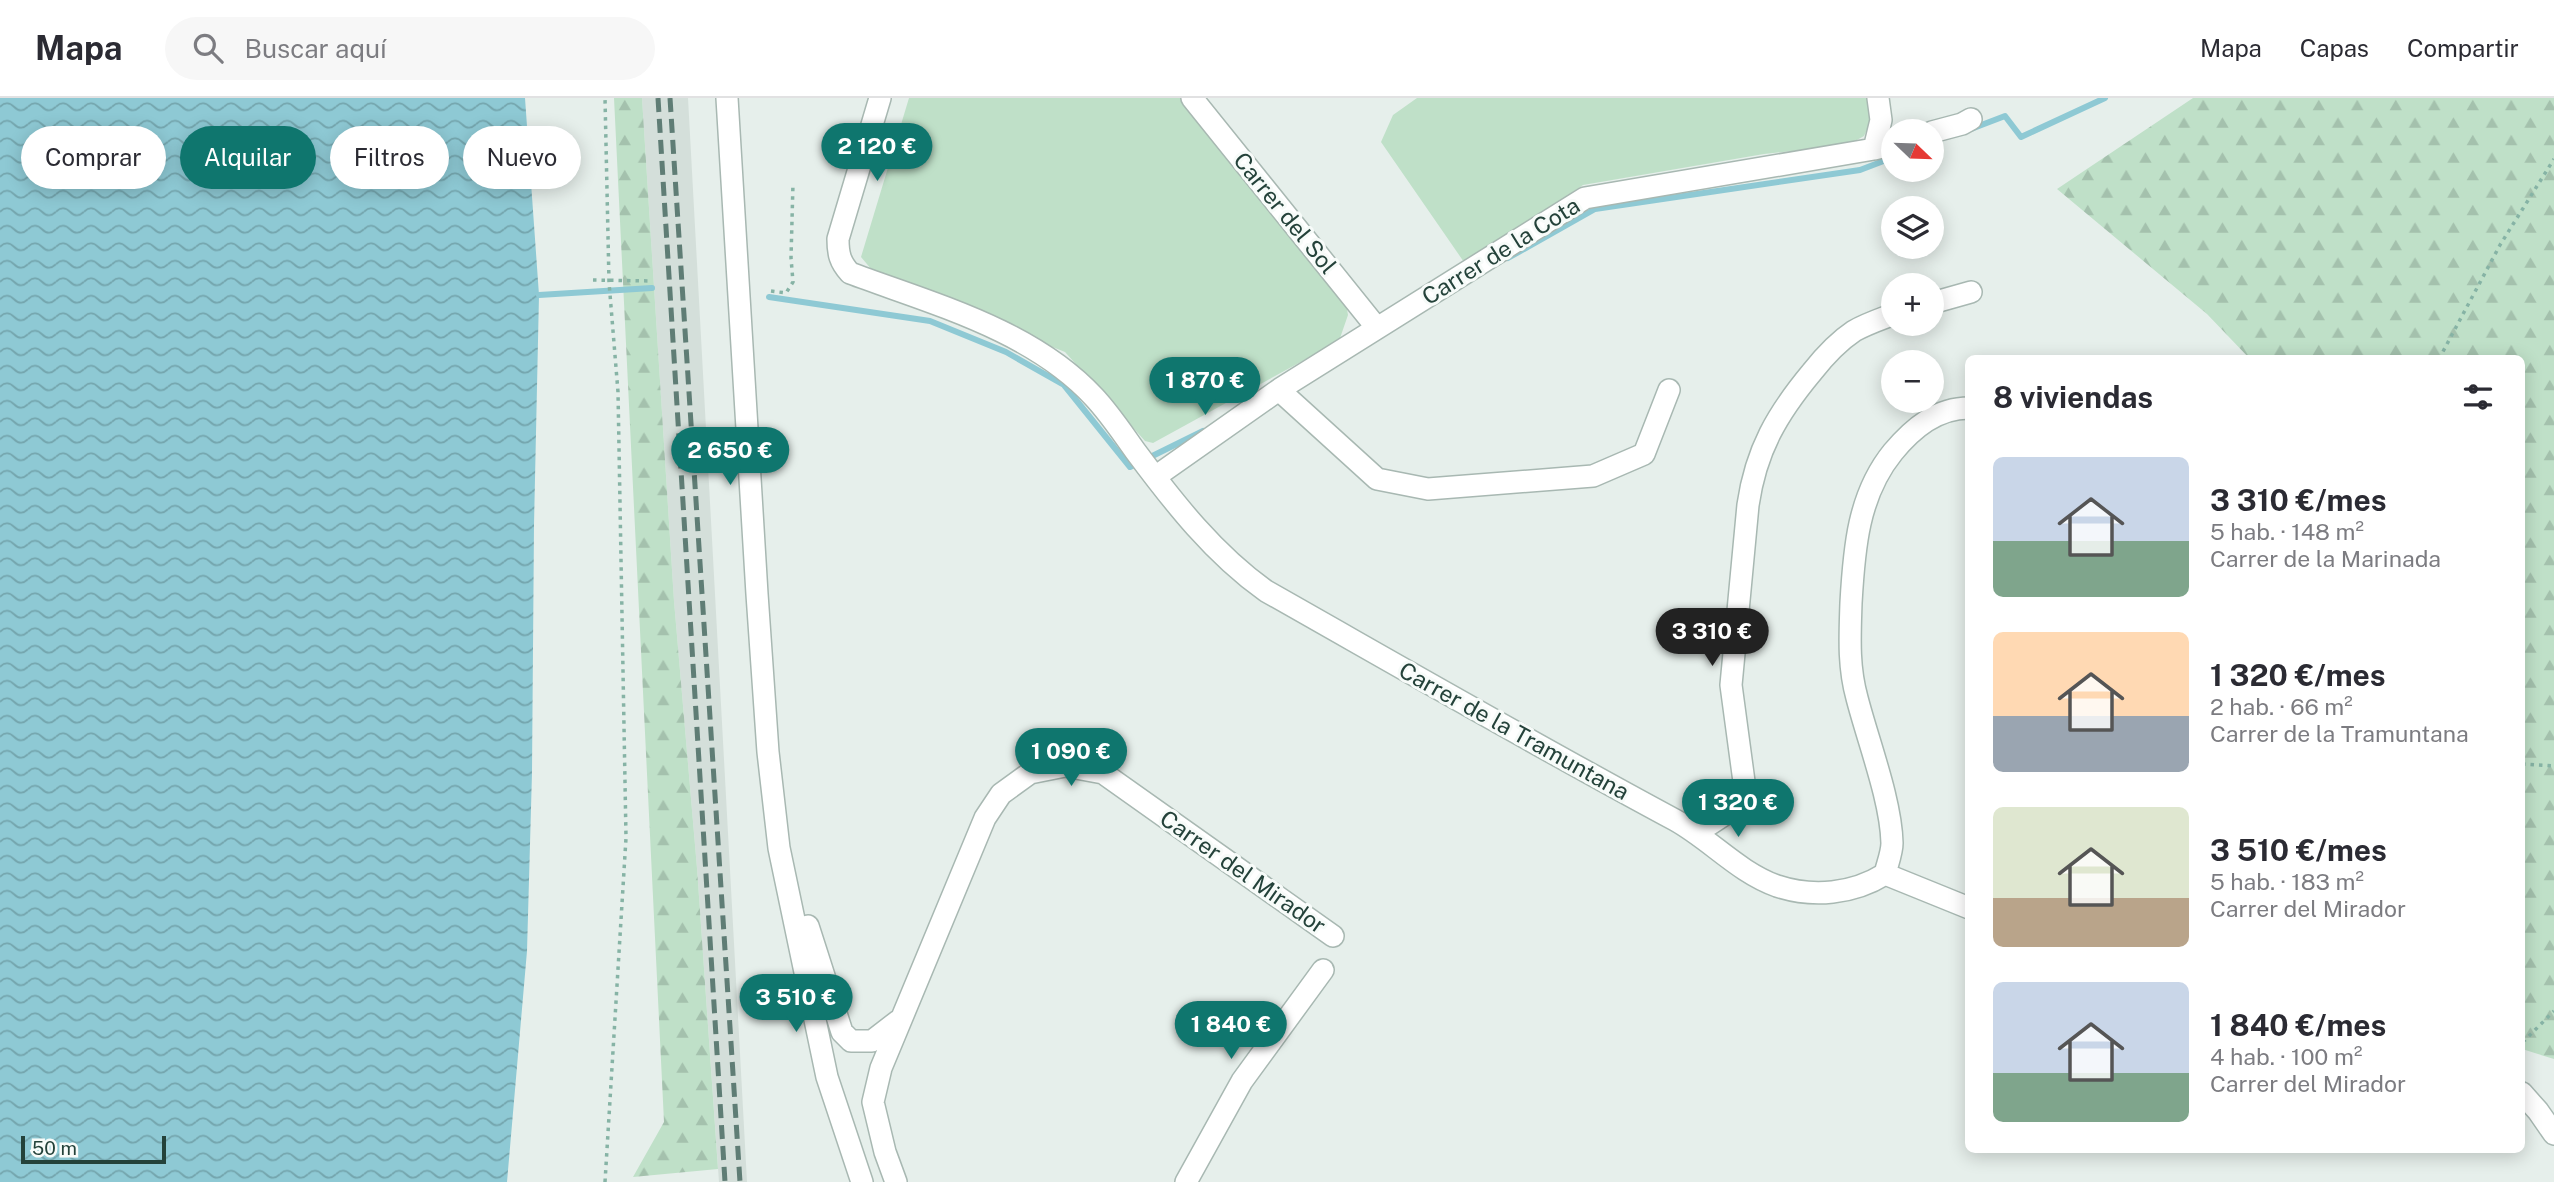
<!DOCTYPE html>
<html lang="es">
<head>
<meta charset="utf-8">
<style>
	:root { --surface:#fff; --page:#f7f7f7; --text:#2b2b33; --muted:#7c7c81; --line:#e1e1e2; --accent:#0f766e }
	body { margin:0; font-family:"Public Sans",sans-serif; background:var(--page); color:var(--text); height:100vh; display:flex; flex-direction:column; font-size:26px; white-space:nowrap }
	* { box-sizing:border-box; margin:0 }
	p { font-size:23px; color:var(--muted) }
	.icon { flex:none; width:38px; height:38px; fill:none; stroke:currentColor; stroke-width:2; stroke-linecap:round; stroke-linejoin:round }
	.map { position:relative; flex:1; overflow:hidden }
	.sheet { position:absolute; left:1965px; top:257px; width:560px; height:798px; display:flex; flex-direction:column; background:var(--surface); border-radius:10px; box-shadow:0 4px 18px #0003 }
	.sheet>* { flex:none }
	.hud { position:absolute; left:21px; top:28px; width:665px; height:63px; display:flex; gap:14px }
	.needle { width:46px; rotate:113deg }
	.controls { position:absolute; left:1881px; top:21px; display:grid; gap:14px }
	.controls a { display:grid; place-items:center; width:63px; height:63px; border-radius:50%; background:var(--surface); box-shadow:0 4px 18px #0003; font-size:35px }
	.scale { position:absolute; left:21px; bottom:18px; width:145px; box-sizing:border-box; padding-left:7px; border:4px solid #24423a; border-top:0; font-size:19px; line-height:24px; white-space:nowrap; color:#24423a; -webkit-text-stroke:5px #f7fbf9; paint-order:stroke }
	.price { position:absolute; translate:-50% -60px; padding:0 16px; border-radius:24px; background:var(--accent); color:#fff; font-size:23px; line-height:46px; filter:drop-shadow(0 2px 4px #0008) }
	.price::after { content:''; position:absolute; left:50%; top:42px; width:21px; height:16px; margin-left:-10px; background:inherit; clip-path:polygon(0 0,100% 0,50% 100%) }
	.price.selected { background:#222; color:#fff }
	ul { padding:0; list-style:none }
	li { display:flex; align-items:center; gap:21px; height:175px; padding:0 28px }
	li span { display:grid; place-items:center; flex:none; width:196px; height:140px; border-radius:10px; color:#555 }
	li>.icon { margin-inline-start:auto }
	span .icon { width:84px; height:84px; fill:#fffc; stroke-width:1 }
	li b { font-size:30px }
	h2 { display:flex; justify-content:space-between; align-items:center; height:84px; padding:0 28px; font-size:30px }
	.pill { padding:0 24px; border-radius:32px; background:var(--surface); box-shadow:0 4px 18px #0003; font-size:24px; line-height:63px }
	.pill.selected { background:var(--accent); color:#fff }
	header { display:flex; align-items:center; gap:42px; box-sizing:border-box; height:98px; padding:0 35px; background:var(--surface); border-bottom:2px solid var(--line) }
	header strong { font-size:33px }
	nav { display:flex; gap:38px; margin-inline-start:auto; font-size:24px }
	.search { width:490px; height:63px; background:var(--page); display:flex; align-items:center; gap:18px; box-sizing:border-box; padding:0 24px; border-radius:38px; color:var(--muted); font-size:26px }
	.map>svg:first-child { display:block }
	.built { fill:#d4dfda }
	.grass { fill:#bfe0c8 }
	.forest { fill:url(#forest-firs) }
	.water { fill:url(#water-waves) }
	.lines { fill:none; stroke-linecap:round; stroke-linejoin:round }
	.stream { stroke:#8ec9d4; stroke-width:6 }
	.minor-casing { stroke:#a8b8b2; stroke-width:24 }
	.path { stroke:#86b3a5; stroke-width:3.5; stroke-dasharray:3.5 5; stroke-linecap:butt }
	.minor { stroke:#fff; stroke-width:21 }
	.rail { stroke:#5f7d75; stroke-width:5; stroke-dasharray:14 7; stroke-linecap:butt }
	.labels { text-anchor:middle; stroke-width:6; stroke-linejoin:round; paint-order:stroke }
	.street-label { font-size:23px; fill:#24423a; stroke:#f7fbf9 }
</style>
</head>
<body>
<header>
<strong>Mapa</strong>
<div class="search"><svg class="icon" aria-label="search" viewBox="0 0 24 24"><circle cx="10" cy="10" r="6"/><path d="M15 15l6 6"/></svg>Buscar aquí</div>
<nav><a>Mapa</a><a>Capas</a><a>Compartir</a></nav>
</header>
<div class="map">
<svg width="2554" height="1084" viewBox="0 0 2554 1084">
	<defs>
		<pattern id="forest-firs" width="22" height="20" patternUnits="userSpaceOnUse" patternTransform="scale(1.75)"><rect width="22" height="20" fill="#bfe0c8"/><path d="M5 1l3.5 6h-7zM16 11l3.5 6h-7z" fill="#a4c1ad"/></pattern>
		<pattern id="water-waves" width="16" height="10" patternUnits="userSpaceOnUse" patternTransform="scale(1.75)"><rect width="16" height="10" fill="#8ec9d4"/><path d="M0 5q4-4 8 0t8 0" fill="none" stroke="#74a5ad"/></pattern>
	</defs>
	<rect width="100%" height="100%" fill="#e6efeb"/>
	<path class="built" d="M642,0H688L747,1084H719L697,770L674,503Z"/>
	<path class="grass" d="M909,0H1180L1346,205L1348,217L1339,243L1153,345L1145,343L1065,254L877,178L861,159Z
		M1417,0H1866L1871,6L1873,19L1864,38L1848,47L1764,56L1583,87L1466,167L1381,44L1393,17Z"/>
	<path class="forest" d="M614,0H642L674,503L697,770L718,1071L633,1079L664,1024Z
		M2193,0H2554V961L2522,951V261H2250L2207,216L2057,91Z"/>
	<path class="water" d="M0,0H525L539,197L534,427L532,675L527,853L507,1084H0Z"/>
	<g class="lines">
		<path class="stream" d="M1971,31L2005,18L2021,39L2105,0
			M1508,160L1595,111L1860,72L1894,59
			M539,197L652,190
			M769,199L930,223L1006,254L1064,287L1130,369L1203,333"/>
		<g class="minor-casing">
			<path id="minor" d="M727,0L757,496L768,654L779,750L827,979L862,1084
				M880,0L838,141C838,156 840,164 850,175C933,206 1032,232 1094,299C1110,316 1123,336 1136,354C1174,405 1214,456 1266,493C1402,570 1537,648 1675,722C1711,742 1738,774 1777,788C1813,800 1853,796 1885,776C1887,767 1892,755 1892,745C1891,702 1868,643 1857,600C1848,568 1850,537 1851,505C1854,451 1858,397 1893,354C1913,330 1937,310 1969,310
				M1192,0L1377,230
				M1932,34L1962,26L1971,21
				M1874,51L1881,22L1878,0
				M1932,205L1971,194
				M1279,292L1377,381L1428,391L1593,378L1644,356L1669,292
				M1155,379L1280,291L1585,100L1874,51L1894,46
				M1698,734L1724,717L1745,691L1731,587L1748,407C1756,352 1777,316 1812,274C1823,260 1839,243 1854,233C1866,226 1881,221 1894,216
				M1885,776L1969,810
				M808,828L842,934L851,943H872L898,923
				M2522,995L2538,1013L2554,1036
				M896,1084L885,1054L873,1004L881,970L985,720L1001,696L1030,675L1065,668L1103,675L1333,838
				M1186,1084L1242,983L1323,872"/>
		</g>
		<path class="path" d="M593,182L652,183
			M771,193L786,195L793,184L791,160L793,85
			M2439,261L2500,147L2554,61
			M2522,666L2554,668
			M2522,942H2525L2554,913
			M605,1084L626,740L618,294L609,184L605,0"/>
		<use href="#minor" class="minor"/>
		<path class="rail" d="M658,0L725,1084
			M670,0L740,1084"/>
	</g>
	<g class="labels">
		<g class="street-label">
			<text transform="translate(1285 115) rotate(51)" y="8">Carrer del Sol</text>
			<text transform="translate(1501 153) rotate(-32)" y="8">Carrer de la Cota</text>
			<text transform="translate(1514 633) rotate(29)" y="8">Carrer de la Tramuntana</text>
			<text transform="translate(1243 774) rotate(35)" y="8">Carrer del Mirador</text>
		</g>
	</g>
</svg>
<div class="controls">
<a><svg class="needle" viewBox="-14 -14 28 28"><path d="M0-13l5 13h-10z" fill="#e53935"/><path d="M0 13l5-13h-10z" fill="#7c7c81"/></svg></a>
<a><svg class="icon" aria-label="layers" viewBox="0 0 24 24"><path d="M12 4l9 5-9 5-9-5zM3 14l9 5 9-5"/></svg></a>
<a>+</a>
<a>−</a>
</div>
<div class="scale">50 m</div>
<b class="price" style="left:877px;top:85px">2 120 €</b>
<b class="price" style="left:1205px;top:319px">1 870 €</b>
<b class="price" style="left:730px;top:389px">2 650 €</b>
<b class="price selected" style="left:1712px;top:570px">3 310 €</b>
<b class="price" style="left:1071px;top:690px">1 090 €</b>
<b class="price" style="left:1738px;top:741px">1 320 €</b>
<b class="price" style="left:796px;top:936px">3 510 €</b>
<b class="price" style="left:1231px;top:963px">1 840 €</b>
<div class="hud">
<a class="pill">Comprar</a>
<a class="pill selected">Alquilar</a>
<a class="pill">Filtros</a>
<a class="pill">Nuevo</a>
</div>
<section class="sheet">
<h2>8 viviendas<svg class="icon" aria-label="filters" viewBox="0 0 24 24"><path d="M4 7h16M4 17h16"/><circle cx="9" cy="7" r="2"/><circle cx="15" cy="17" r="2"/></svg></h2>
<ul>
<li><span style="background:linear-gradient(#c9d6e8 60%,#7fa58c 0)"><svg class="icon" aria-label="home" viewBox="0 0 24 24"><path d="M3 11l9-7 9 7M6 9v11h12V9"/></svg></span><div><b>3 310 €/mes</b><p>5 hab. · 148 m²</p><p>Carrer de la Marinada</p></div></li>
<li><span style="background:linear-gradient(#ffd9b3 60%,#9aa5b1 0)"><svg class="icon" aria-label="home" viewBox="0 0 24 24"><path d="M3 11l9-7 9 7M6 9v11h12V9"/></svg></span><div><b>1 320 €/mes</b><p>2 hab. · 66 m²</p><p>Carrer de la Tramuntana</p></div></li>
<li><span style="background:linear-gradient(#dfe7d0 65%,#b9a48a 0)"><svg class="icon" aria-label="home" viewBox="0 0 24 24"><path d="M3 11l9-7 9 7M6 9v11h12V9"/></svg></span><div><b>3 510 €/mes</b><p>5 hab. · 183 m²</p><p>Carrer del Mirador</p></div></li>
<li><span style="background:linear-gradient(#c9d6e8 65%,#7fa58c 0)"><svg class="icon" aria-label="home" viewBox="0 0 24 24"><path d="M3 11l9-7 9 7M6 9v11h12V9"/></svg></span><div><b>1 840 €/mes</b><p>4 hab. · 100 m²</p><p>Carrer del Mirador</p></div></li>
</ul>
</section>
</div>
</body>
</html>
